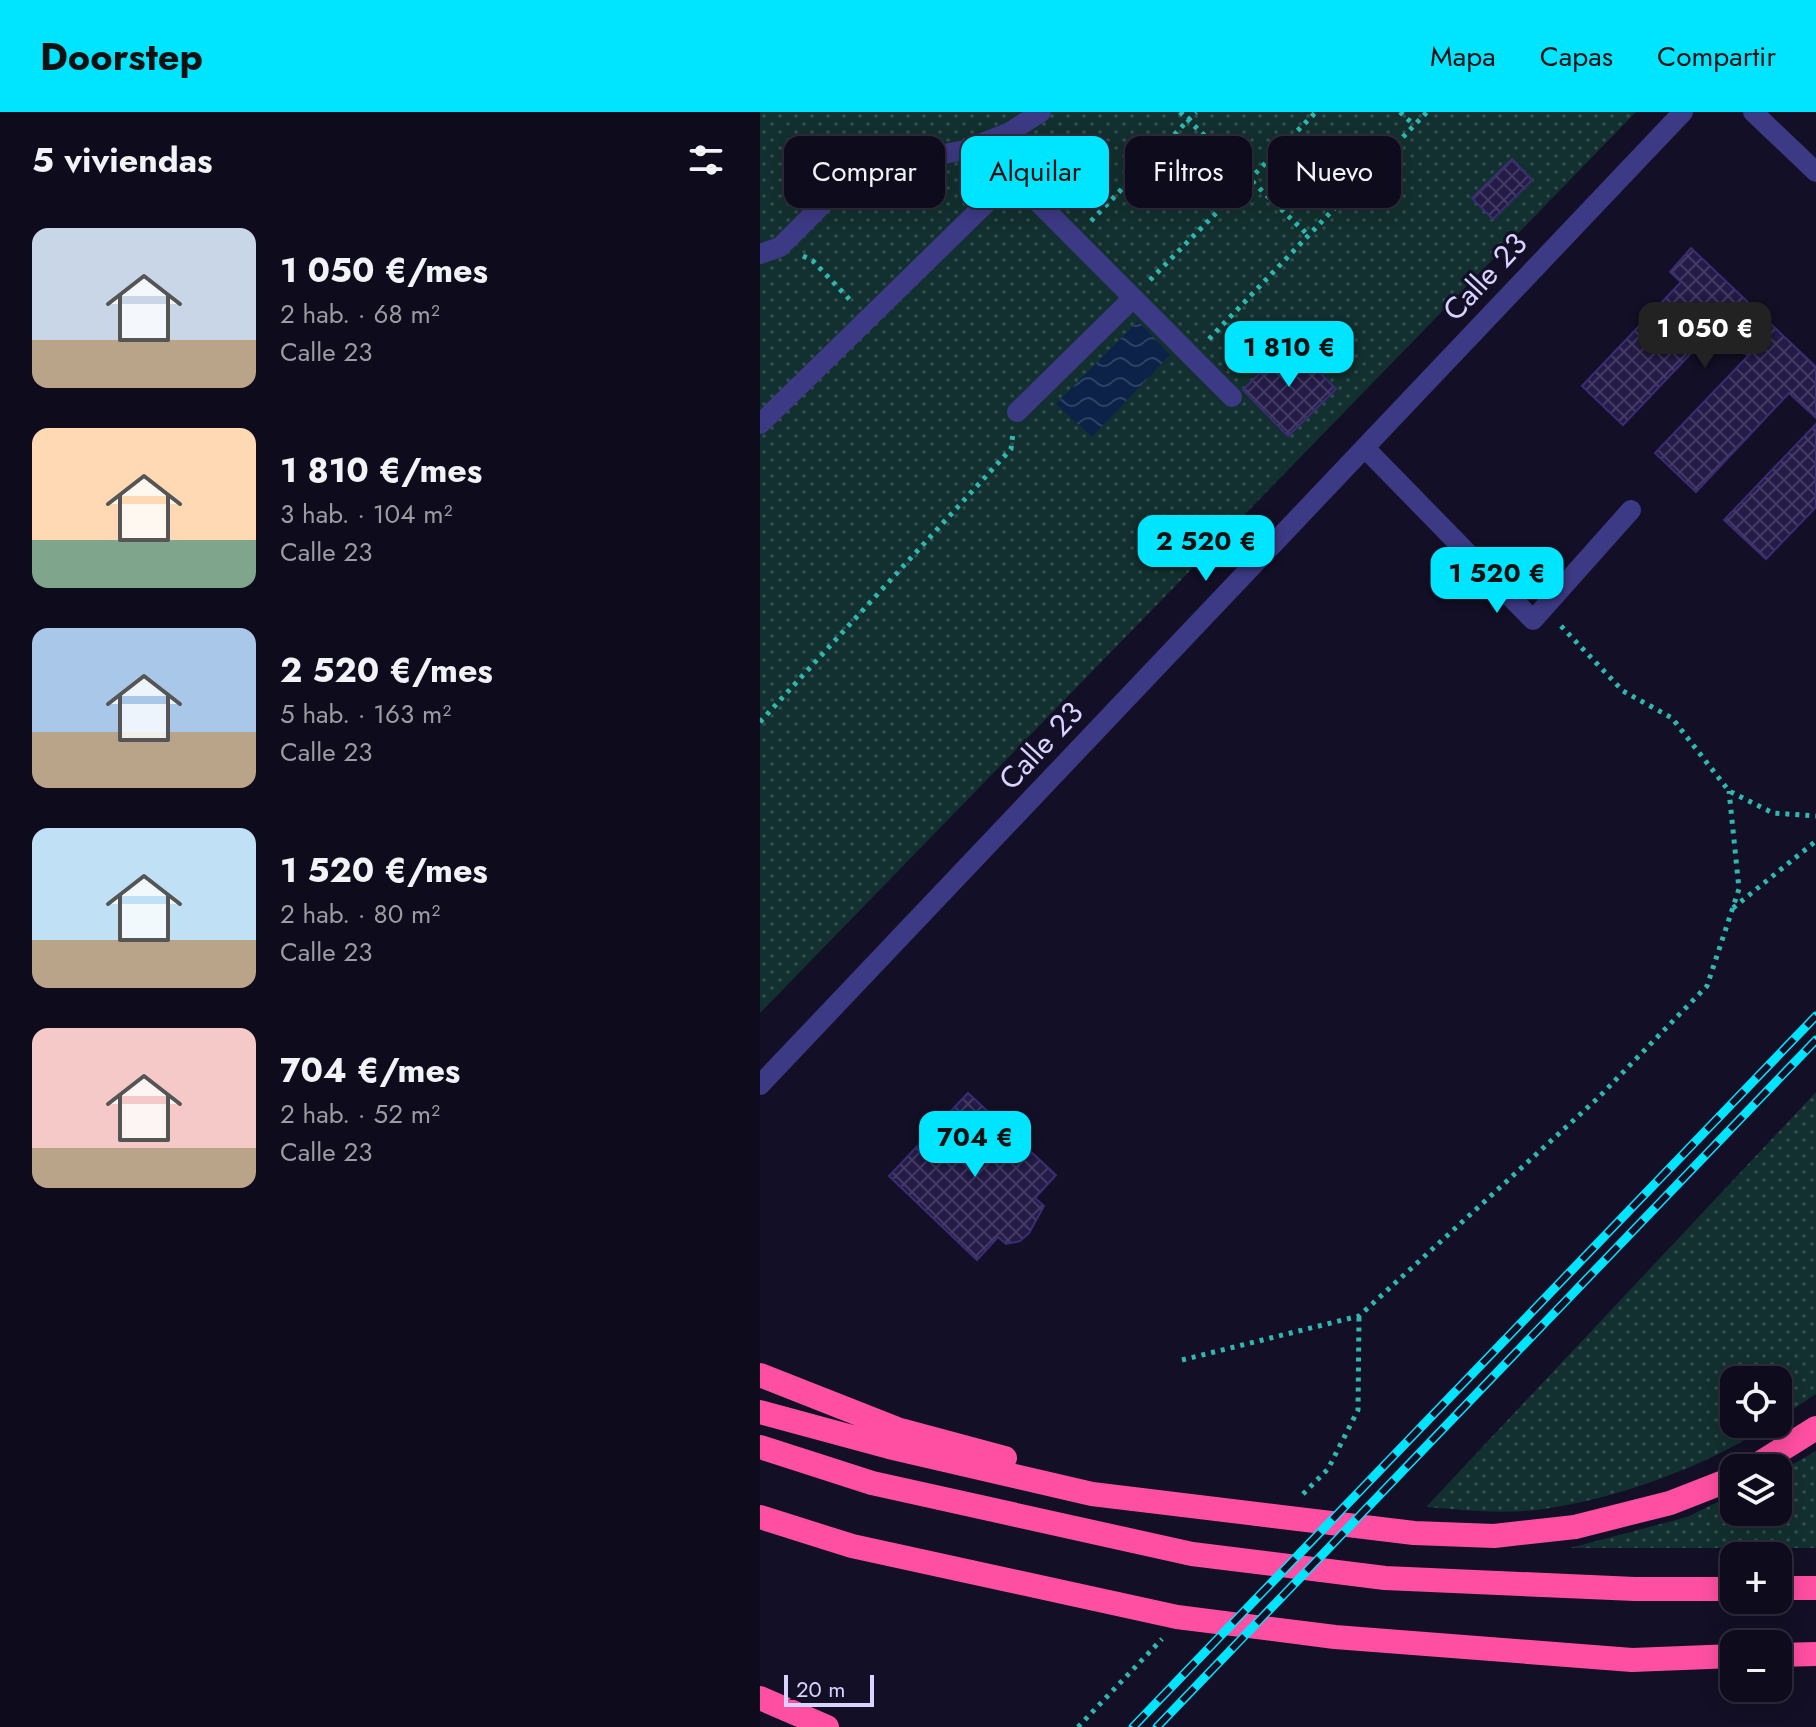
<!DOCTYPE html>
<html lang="es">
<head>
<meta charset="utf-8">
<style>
	:root { --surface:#0e0b1c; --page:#1c1929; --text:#f1f3f6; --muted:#9b9ba3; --line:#2e2b3b; --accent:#00e5ff }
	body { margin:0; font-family:Jost,sans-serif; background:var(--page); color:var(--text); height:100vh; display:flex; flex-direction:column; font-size:30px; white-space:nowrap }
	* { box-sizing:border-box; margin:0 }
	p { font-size:26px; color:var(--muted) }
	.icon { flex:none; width:44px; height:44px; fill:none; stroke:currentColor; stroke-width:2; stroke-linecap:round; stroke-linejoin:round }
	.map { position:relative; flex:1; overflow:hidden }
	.details { display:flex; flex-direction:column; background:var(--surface); width:760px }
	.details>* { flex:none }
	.top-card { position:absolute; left:24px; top:24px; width:760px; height:72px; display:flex; gap:16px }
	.tools { position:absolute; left:960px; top:1254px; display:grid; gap:16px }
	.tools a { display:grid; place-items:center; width:72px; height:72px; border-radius:16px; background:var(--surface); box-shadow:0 4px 20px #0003,0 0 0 2px var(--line); font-size:40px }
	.scale { position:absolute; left:24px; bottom:20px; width:90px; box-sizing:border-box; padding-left:8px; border:4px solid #d9d4ff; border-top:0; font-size:22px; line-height:28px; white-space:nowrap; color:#d9d4ff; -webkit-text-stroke:6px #130f26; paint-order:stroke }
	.price { position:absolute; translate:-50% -68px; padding:0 18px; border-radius:16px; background:var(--accent); color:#111; font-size:26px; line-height:52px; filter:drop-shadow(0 2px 4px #0008) }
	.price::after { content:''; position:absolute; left:50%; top:48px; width:24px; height:18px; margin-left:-12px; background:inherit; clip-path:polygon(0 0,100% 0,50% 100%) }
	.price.on { background:#222; color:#fff }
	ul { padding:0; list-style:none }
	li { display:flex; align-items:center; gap:24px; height:200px; padding:0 32px }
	li span { display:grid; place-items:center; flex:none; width:224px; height:160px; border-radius:16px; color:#555 }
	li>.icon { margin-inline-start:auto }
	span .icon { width:96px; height:96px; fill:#fffc; stroke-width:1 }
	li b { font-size:34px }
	h2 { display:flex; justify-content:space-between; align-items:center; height:96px; padding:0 32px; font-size:34px }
	.chip { padding:0 28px; border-radius:16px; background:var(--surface); box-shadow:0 4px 20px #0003,0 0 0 2px var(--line); font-size:28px; line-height:72px }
	.chip.on { background:var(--accent); color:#111 }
	header { display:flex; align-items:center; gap:48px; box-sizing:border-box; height:112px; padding:0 40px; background:var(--accent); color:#111 }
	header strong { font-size:38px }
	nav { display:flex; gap:44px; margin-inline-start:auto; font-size:28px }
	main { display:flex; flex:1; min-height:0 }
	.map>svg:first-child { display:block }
	.grass { fill:url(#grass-dots) }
	.water { fill:url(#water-waves) }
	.building { fill:url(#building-cross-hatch); stroke:#3b2d73; stroke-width:2 }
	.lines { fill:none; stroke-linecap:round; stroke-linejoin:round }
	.path { stroke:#2fb8b0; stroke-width:5; stroke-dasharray:4 6; stroke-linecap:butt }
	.minor { stroke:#3d3a85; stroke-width:20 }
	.highway { stroke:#ff4fa3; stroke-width:24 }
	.rail-casing { stroke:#00e5ff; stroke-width:9 }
	.rail { stroke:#130f26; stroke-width:6; stroke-dasharray:18; stroke-linecap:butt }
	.labels { text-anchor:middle; stroke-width:6; stroke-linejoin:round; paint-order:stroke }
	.street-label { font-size:30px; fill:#d9d4ff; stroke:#130f26 }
</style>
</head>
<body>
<header>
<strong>Doorstep</strong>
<nav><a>Mapa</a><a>Capas</a><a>Compartir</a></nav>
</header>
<main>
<section class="details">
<h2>5 viviendas<svg class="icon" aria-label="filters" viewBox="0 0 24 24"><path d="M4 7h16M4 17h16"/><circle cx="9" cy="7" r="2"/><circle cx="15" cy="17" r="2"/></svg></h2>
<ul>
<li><span style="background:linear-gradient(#c9d6e8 70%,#b9a48a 0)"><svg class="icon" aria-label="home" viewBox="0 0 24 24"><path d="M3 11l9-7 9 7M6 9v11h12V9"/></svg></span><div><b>1 050 €/mes</b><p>2 hab. · 68 m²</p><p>Calle 23</p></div></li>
<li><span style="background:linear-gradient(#ffd9b3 70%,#7fa58c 0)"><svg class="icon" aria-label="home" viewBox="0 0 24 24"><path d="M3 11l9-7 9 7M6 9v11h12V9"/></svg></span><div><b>1 810 €/mes</b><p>3 hab. · 104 m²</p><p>Calle 23</p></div></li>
<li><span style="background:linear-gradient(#a9c7e8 65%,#b9a48a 0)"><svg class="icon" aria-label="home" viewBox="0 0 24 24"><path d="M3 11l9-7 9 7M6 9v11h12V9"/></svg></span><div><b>2 520 €/mes</b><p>5 hab. · 163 m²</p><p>Calle 23</p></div></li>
<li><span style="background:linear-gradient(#bfe0f5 70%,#b9a48a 0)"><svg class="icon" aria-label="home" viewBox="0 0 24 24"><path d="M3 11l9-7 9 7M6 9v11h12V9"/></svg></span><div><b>1 520 €/mes</b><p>2 hab. · 80 m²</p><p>Calle 23</p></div></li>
<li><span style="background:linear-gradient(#f6c9c9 75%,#b9a48a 0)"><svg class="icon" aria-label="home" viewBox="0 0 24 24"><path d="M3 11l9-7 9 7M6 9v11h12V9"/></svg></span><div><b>704 €/mes</b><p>2 hab. · 52 m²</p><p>Calle 23</p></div></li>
</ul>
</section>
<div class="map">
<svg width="1056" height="1615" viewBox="0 0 1056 1615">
	<defs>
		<pattern id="grass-dots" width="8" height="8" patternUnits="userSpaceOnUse" patternTransform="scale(2)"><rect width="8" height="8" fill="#12302f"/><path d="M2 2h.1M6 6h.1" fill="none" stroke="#344d4e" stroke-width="1.8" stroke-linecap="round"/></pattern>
		<pattern id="water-waves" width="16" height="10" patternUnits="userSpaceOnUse" patternTransform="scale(2)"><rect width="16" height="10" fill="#0c2248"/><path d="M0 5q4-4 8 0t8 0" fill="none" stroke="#2f4163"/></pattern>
		<pattern id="building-cross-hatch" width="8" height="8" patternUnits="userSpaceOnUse" patternTransform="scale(2)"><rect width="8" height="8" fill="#241b47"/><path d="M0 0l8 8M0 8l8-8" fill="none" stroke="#433b63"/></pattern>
	</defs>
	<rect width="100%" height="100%" fill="#130f26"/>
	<path class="grass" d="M0,0H876L0,901Z
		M1056,980V1282L1018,1307V1268H974V1312H1011C946,1355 854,1388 777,1398C740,1402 703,1398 666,1395Z
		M1056,1339V1436H810L927,1405L974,1382V1400H1018V1361Z"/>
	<path class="water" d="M378,209L410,243L332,325L296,292Z"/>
	<path class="building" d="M752,47L772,68L733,107L712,86Z
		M931,136L1056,255V306L1029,281L936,380L895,341L988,244L956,215L863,313L822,274L921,170L910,160Z
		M530,231L576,277L528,324L483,278Z
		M1056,312V395L1006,447L964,408Z
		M208,981L296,1063L275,1086L284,1094L269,1121L260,1129L246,1132L238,1125L217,1148L129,1064Z"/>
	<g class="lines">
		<path class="path" d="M420,0L548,123
			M640,0L654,13
			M331,109L436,0
			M43,144L53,149L91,189
			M390,168L556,0
			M449,227L667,0
			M801,514L863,579L912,606L969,679L1013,701L1056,704
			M0,610L251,337L253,321
			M973,796L1056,729
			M422,1248L599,1204L838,986L947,874L979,777L969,679
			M543,1382L568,1357L598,1298L599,1204
			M318,1615L402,1527"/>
		<path class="minor" d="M993,0L1056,60
			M220,32L472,285
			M0,142L20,135L96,59L205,38L250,20L281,0
			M257,300L373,186
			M0,312L251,67
			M605,336L773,508L871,398
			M0,973L923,0"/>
		<path class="highway" d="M0,1263L137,1317L245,1346
			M0,1300L129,1335L332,1382L654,1421L734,1424L815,1415L910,1391L974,1366
			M0,1335L112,1371L432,1442L625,1466L875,1477H974
			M992,1356L1056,1316
			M0,1405L92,1434L417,1505L575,1525L872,1548L974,1544
			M1018,1476H1056
			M1018,1543L1056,1542
			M0,1586L67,1615"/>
		<g class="rail-casing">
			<path id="rail" d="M373,1615L1056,904
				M397,1615L1056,928"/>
		</g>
		<use href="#rail" class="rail"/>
	</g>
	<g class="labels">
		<g class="street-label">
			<text transform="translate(725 165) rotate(-47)" y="10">Calle 23</text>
			<text transform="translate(281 634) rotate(-47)" y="10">Calle 23</text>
		</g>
	</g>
</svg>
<div class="tools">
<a><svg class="icon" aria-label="locate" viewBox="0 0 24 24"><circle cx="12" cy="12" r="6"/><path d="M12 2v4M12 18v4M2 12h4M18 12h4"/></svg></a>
<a><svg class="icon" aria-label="layers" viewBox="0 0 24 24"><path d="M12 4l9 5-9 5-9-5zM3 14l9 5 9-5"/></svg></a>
<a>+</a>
<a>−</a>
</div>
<div class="scale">20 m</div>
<b class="price on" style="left:945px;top:258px">1 050 €</b>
<b class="price" style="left:529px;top:277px">1 810 €</b>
<b class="price" style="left:446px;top:471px">2 520 €</b>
<b class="price" style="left:737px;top:503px">1 520 €</b>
<b class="price" style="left:215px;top:1067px">704 €</b>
<div class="top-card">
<a class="chip">Comprar</a>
<a class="chip on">Alquilar</a>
<a class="chip">Filtros</a>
<a class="chip">Nuevo</a>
</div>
</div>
</main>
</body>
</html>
